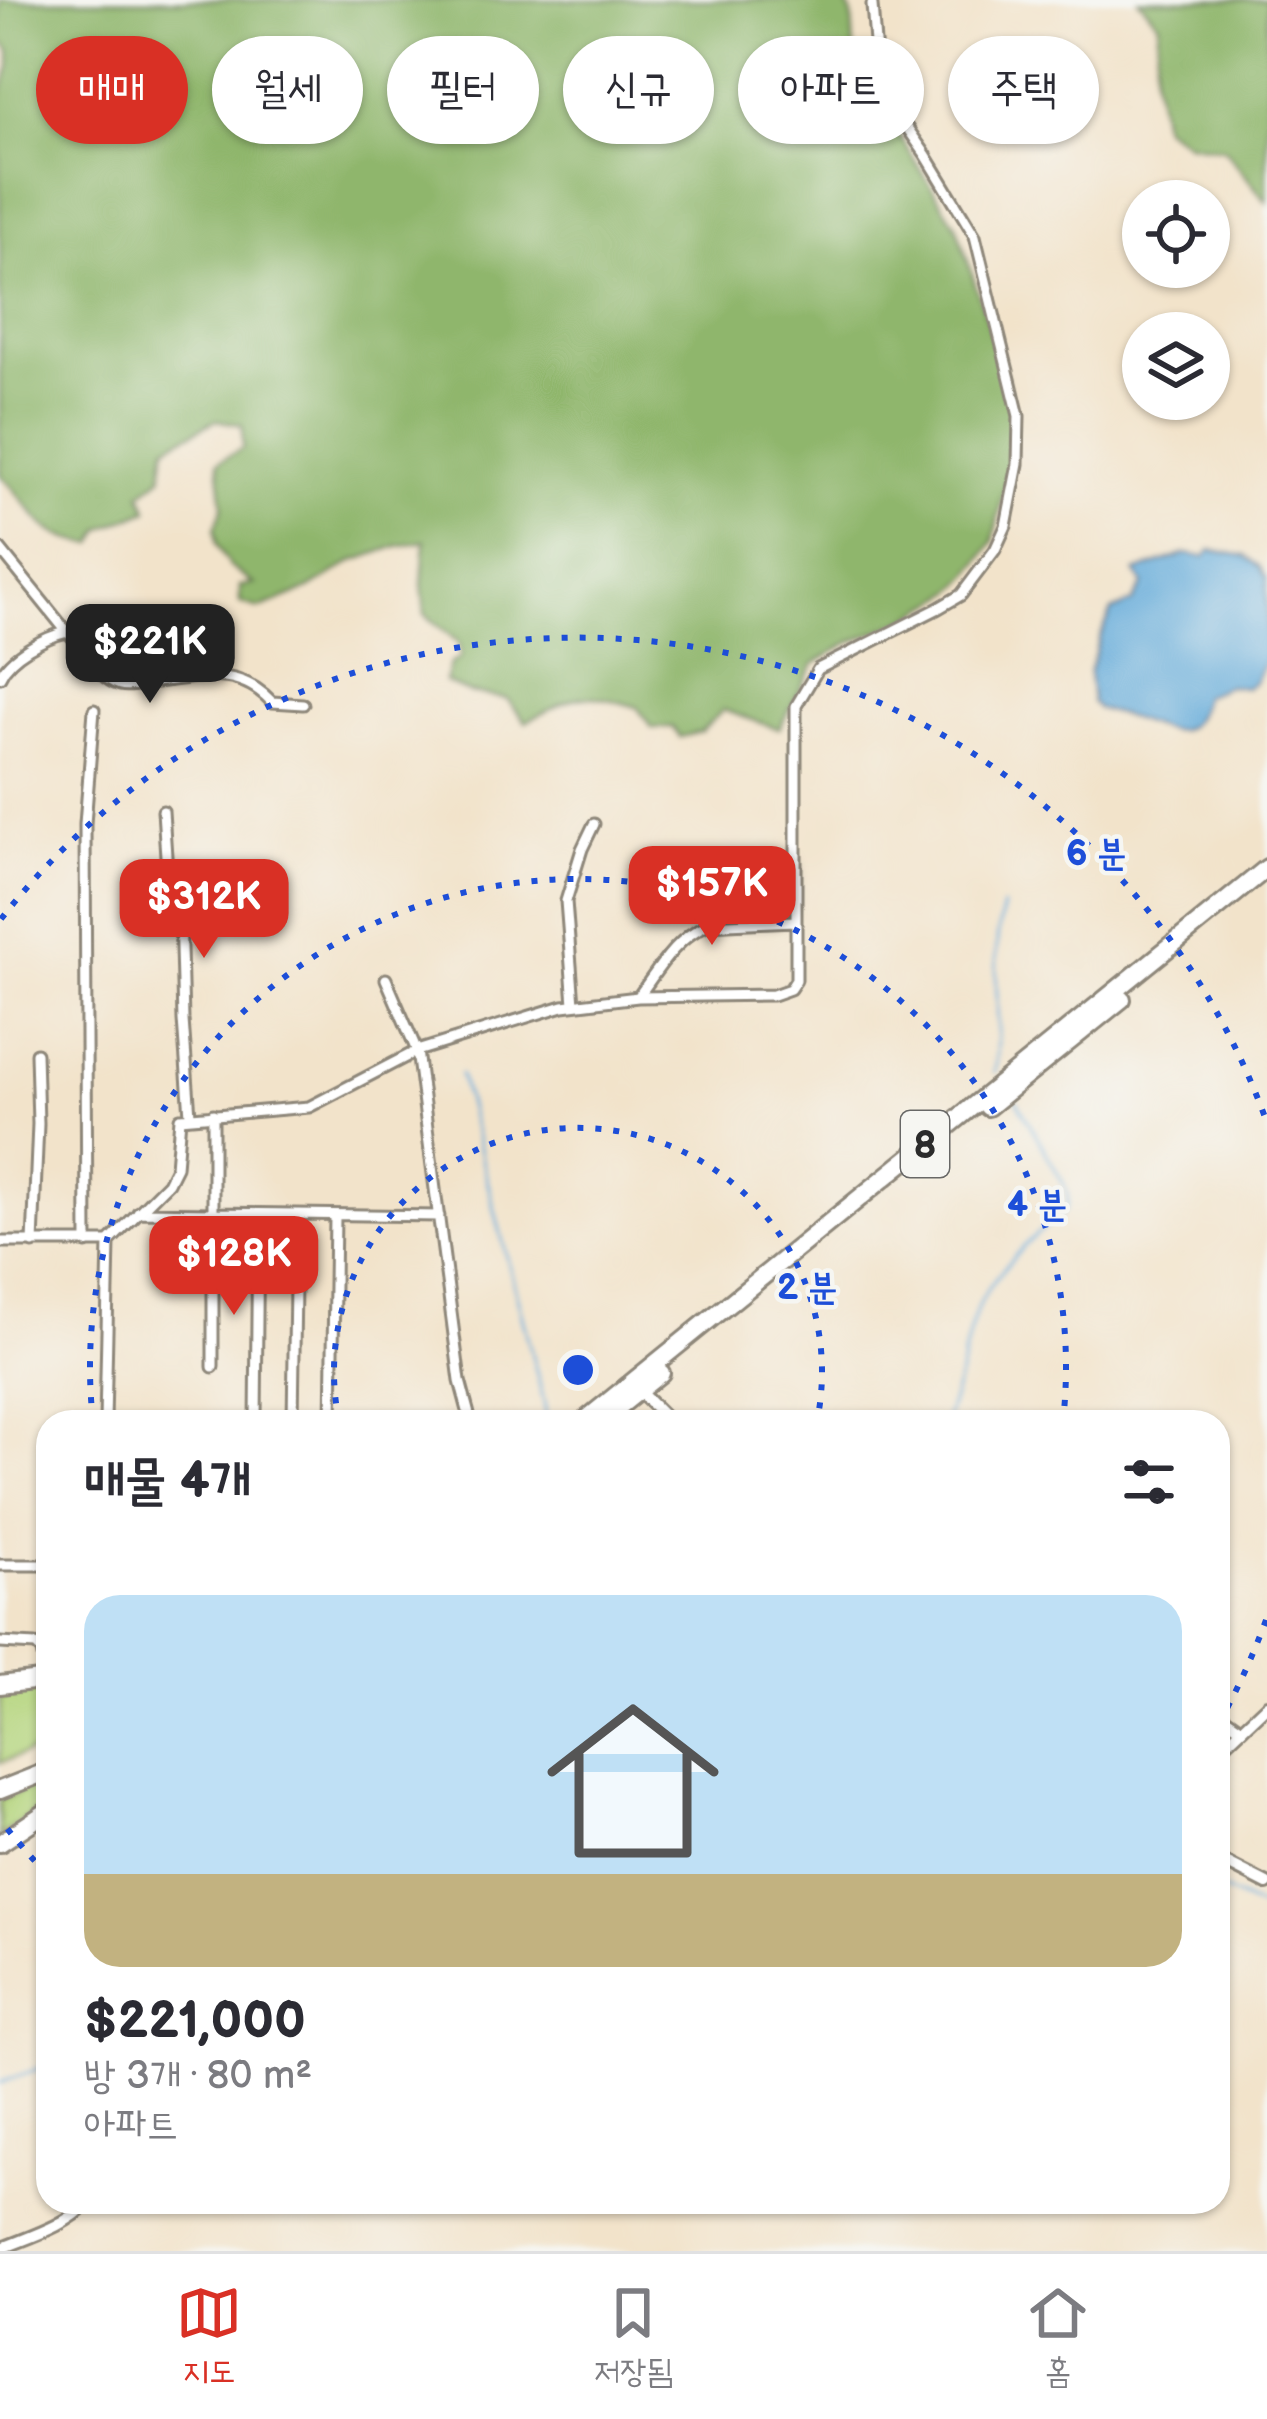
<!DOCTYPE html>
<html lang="ko">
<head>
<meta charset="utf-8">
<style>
	:root { --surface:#fff; --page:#f2f2f3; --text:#2b2b33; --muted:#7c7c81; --line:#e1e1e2; --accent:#d93025 }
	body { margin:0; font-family:"Balsamiq Sans","Poor Story",sans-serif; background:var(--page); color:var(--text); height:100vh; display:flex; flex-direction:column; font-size:45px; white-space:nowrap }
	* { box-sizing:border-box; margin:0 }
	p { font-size:39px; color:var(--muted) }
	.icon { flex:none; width:66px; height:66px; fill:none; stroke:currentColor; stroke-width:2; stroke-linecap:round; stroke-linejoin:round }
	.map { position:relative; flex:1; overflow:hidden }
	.side { position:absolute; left:36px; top:1410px; width:1194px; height:804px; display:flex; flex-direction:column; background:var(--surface); border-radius:36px; box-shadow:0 3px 9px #0004 }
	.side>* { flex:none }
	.top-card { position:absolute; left:36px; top:36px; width:1197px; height:108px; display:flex; gap:24px }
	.controls { position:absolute; left:1122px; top:180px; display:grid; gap:24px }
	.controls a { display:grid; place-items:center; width:108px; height:108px; border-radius:50%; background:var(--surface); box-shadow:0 3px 9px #0004; font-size:60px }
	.price { position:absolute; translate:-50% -102px; padding:0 27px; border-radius:24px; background:var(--accent); color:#fff; font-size:39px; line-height:78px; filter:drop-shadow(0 3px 6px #0008) }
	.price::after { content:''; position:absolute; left:50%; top:72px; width:36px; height:27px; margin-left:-18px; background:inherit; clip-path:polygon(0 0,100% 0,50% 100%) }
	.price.selected { background:#222; color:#fff }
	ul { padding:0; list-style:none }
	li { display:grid; align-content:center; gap:24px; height:636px; padding:0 48px }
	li+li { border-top:3px solid var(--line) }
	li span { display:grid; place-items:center; height:372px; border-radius:36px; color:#555 }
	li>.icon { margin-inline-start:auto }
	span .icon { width:216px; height:216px; fill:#fffc; stroke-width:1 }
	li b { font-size:51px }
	h2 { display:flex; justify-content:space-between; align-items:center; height:144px; padding:0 48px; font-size:51px }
	.pill { padding:0 42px; border-radius:54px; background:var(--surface); box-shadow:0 3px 9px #0004; font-size:42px; line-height:108px }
	.pill.selected { background:var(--accent); color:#fff }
	.dock { display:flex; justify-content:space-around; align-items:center; height:168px; border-top:3px solid var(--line); background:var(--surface); font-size:33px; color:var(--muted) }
	.dock a { display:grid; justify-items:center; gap:6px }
	.dock .selected { color:var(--accent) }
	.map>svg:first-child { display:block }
	.green { fill:#b4d47c; stroke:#708054; stroke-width:3 }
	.forest { fill:#8fb66c; stroke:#5d704c; stroke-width:3 }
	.water { fill:#63aad9; stroke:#476a82; stroke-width:3 }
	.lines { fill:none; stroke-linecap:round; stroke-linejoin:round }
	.stream { stroke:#63aad9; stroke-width:3 }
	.minor-casing { stroke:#8e877a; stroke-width:15 }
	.tertiary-casing { stroke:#8e877a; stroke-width:16 }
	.motorway-casing { stroke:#8e877a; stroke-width:22 }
	.minor { stroke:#fff; stroke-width:9 }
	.tertiary { stroke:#fff; stroke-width:10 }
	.motorway { stroke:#fff; stroke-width:16 }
	.ring { fill:none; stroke:#1d4ed8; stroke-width:6; stroke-dasharray:6 12 }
	.labels { text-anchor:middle; stroke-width:9; stroke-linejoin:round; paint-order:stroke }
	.shield { fill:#f6f6f2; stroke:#686867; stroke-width:3 }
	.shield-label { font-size:39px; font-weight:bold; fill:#2b2b2b }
	.centre { fill:#1d4ed8; stroke:#f6f6f2; stroke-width:6 }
	.ring-label { font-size:36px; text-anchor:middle; font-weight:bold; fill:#1d4ed8; stroke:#f6f6f2; stroke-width:9; stroke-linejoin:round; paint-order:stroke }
</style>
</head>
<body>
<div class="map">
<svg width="1267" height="2251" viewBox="0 0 1267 2251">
	<rect width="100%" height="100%" fill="#f6f6f2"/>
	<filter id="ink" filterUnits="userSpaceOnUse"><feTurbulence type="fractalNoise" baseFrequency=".00833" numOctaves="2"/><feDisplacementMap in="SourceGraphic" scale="24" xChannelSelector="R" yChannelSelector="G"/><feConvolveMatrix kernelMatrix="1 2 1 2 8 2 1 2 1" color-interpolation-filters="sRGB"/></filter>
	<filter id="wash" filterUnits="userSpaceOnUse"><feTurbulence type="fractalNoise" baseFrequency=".004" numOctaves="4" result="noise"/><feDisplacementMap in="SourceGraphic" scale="48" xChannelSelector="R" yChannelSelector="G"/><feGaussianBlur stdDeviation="2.7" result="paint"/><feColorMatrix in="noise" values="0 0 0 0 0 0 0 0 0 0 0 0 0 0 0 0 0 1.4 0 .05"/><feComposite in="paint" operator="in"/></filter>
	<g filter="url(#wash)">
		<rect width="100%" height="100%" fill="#f2e3ca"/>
		<path class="green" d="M48,1689V1746L0,1763V1696Z
			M48,1782V1804L0,1836V1799Z"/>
		<path class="forest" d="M0,0H846L852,16L855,67L956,225L1006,379L1012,419L1009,466L993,542L969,576L953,592L907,619L847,644L814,664L779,729L723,710L701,732L680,737L672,727L652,728L637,707C576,689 580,695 526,722L507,699L470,693L445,682L450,664L461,657L458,642L425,614L422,585L425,541L397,546L354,561L309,589L259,609L240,603V586L254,584L230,567L217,544L215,529L223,506L218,462L243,448L242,425L217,420L166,446L162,477L141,493L148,510L102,529L94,544C35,538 38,510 0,475V99L10,66V51L0,39Z
			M1139,0H1267V202L1224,149L1187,143L1162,126L1154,78L1159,23Z"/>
		<path class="water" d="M1211,550L1245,556L1259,566L1267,579V658L1255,681L1247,687L1227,686L1203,696C1193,742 1172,733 1136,720C1124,715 1111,713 1098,709L1092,703L1089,672L1101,635L1112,611L1133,602L1143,584L1135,572L1186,554L1205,557Z"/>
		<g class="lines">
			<path class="stream" d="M995,1072C1004,1019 988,959 1003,907
				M460,1074L544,1402L547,1422
				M945,1422C950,1404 957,1387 961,1369C968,1338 973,1307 993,1282C1005,1266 1021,1248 1037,1234C1054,1219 1077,1214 1064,1184L1017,1101
				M1218,1888L1267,1911
				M0,2083L48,2065"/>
		</g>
	</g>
	<g filter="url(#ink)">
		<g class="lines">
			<g class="minor-casing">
				<path id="minor" d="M0,549L67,632
					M0,677C9,656 45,637 67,632C86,647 95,678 120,685C131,688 145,683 157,682C202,677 239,666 272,702L303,704
					M163,811L167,871L180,911L183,1020L190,1115
					M386,979L417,1051L460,1381L471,1422
					M638,997C658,970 674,940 706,925L795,921
					M574,1004L566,901L582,849L594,824
					M138,1212L439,1216
					M0,1242H109L168,1183L176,1167L180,1118L309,1107L417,1051L563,1006L638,997L773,995L790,989L796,980V706L818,669L937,609L961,595L995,550L1006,526L1018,464L1019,416L975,236L926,155L885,96L878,80L872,5
					M33,1243L38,1124L36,1053
					M87,1243L85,824L94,710
					M213,1367V1114
					M105,1422L109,1242
					M256,1422L258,1215
					M293,1422L296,1216
					M332,1422L335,1216
					M0,1565H48
					M0,1643L36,1645L42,1651L47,1679
					M1218,1712L1242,1729"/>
			</g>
			<g class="tertiary-casing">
				<path id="tertiary" d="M639,1391L670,1422
					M1218,1751L1267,1705
					M1218,1859L1267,1884
					M0,2249C31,2236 65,2227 89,2202"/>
			</g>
			<g class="motorway-casing">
				<path id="motorway" d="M988,1107L1122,999
					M615,1410L661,1373
					M583,1422L1267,868
					M0,1685L48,1679
					M0,1790L48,1771
					M0,1843L48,1811"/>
			</g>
			<use href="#minor" class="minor"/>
			<use href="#tertiary" class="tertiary"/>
			<use href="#motorway" class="motorway"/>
		</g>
	</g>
	<g class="ring">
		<path d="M339 1421A244 244 0 1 1 817 1421"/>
		<path d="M93 1421A488 488 0 1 1 1063 1421"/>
		<path d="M1266 1620A732 732 0 0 1 1218 1725M47 1874A732 732 0 0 1 1 1821M1 919A732 732 0 0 1 1266 1120"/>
	</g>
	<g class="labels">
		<rect class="shield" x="901" y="1111" width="48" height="66" rx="9"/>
		<g class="shield-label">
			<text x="925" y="1158">8</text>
		</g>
	</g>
	<circle cx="578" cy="1370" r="18" class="centre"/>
	<g class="ring-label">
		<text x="1096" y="865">6 분</text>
		<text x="1037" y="1216">4 분</text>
		<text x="807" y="1299">2 분</text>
	</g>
</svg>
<div class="controls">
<a><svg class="icon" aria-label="locate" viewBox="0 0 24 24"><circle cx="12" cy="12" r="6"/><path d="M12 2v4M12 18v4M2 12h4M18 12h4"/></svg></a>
<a><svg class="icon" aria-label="layers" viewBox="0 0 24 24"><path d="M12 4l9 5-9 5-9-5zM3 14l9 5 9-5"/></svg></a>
</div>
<b class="price selected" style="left:150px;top:706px">$221K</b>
<b class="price" style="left:712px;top:948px">$157K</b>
<b class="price" style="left:204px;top:961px">$312K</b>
<b class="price" style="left:234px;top:1318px">$128K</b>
<div class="top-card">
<a class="pill selected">매매</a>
<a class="pill">월세</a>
<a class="pill">필터</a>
<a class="pill">신규</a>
<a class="pill">아파트</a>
<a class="pill">주택</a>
</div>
<section class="side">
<h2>매물 4개<svg class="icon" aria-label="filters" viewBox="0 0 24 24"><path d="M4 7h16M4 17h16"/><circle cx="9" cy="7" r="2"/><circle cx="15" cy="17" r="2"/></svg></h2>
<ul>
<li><span style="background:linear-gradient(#bfe0f5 75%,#c2b280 0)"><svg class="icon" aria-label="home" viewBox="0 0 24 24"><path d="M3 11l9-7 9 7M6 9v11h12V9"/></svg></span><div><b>$221,000</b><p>방 3개 · 80 m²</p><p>아파트</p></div></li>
</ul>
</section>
</div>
<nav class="dock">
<a class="selected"><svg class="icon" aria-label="map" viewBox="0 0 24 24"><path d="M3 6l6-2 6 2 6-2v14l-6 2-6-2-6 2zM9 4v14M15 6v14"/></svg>지도</a>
<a><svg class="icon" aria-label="saved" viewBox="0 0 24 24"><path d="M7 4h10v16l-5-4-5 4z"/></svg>저장됨</a>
<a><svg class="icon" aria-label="home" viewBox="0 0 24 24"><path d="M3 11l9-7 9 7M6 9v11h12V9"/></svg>홈</a>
</nav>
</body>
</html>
